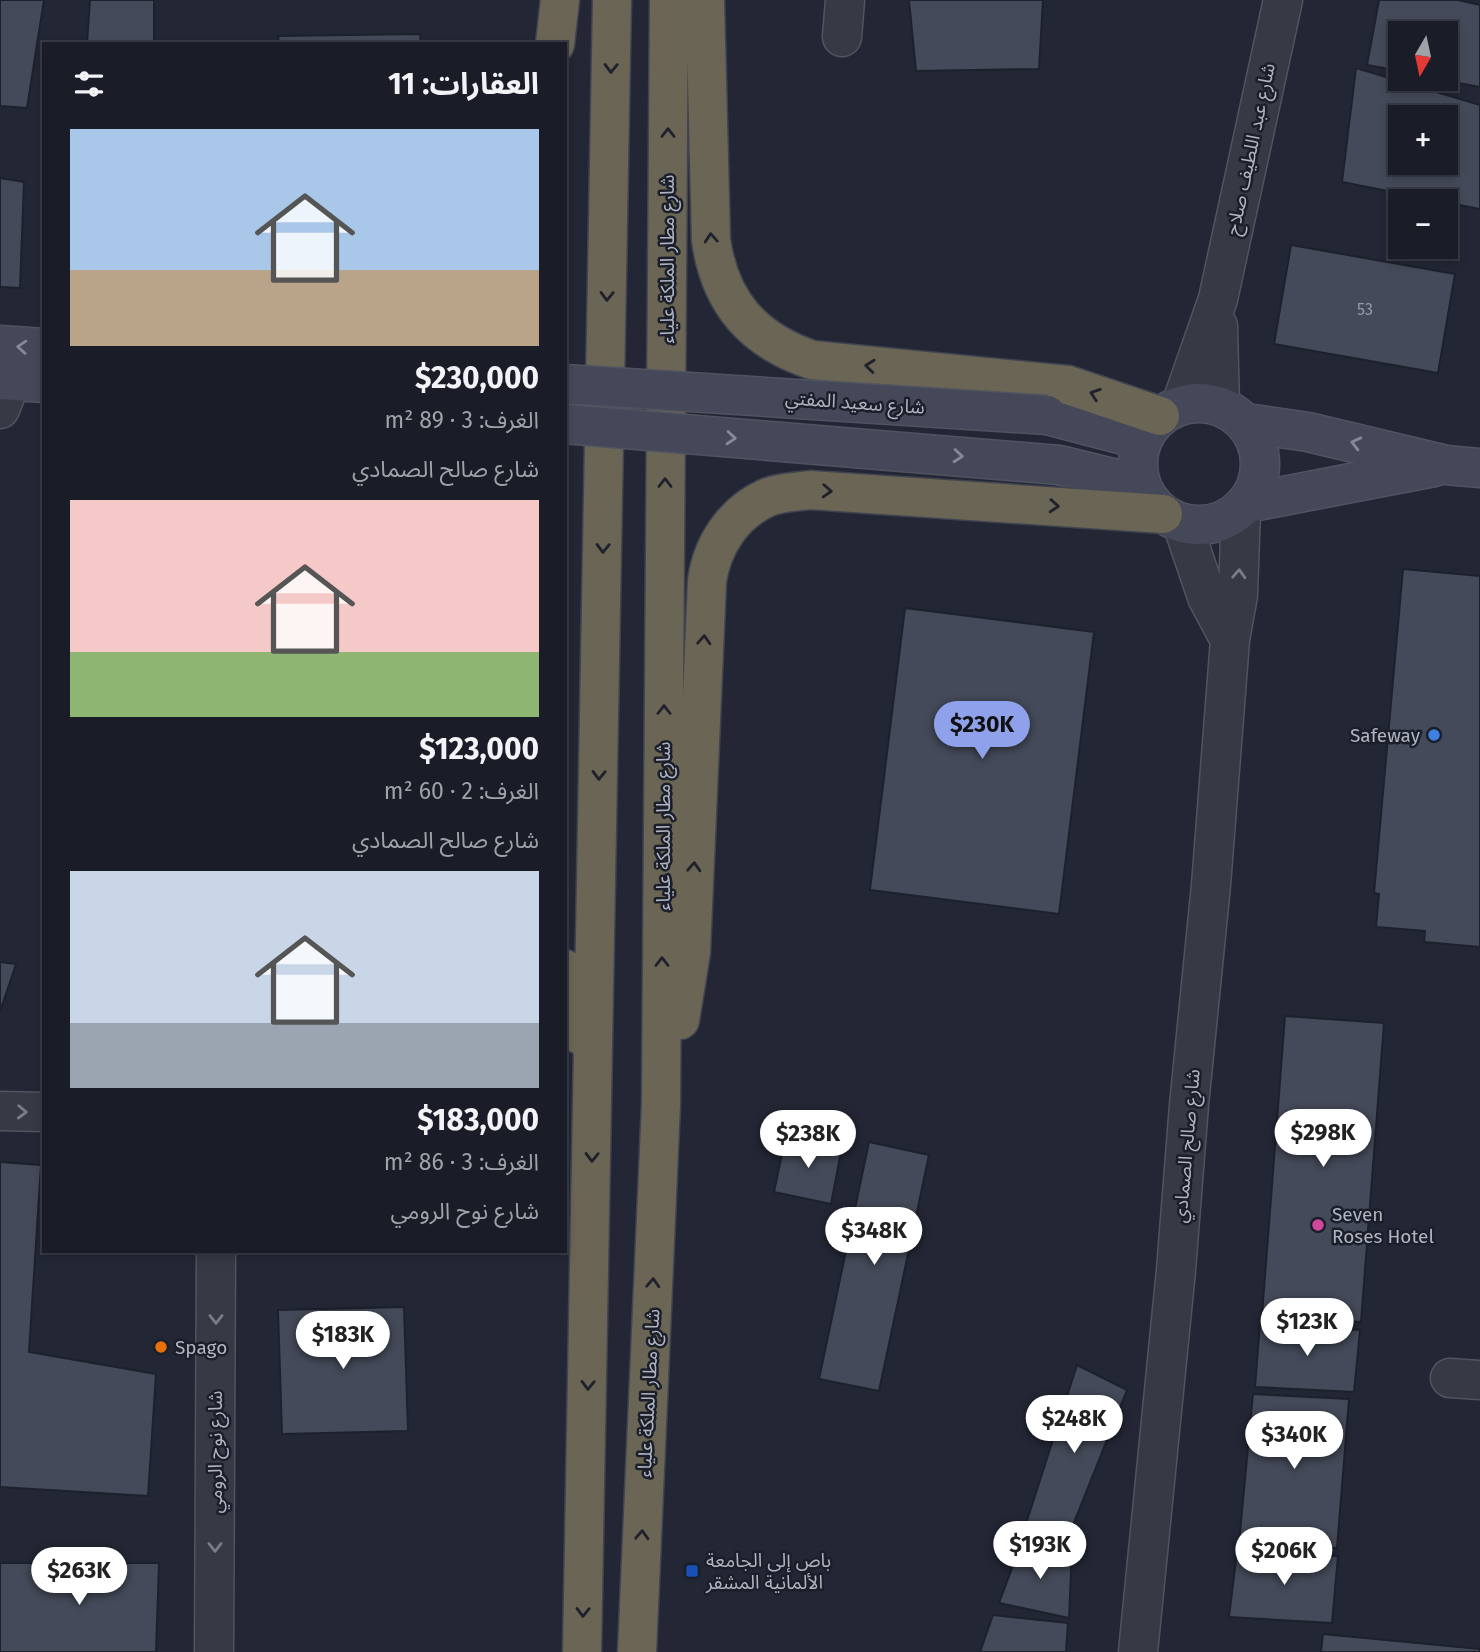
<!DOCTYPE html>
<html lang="ar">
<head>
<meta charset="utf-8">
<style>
	:root { --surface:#1a1d28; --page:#272a34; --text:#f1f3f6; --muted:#9fa2a8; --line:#383b45; --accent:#8ea1ea }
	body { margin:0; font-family:"Fira Sans","Noto Sans Arabic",sans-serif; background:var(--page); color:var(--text); direction:rtl; height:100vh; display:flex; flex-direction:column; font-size:26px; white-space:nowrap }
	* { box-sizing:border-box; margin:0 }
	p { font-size:23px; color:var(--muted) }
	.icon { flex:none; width:38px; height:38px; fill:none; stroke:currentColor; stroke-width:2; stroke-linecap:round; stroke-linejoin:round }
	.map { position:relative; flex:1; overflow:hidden; direction:ltr }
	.side { position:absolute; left:42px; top:42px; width:525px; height:1211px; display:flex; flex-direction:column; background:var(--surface); border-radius:0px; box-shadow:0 4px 10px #0003,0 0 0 2px var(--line); direction:rtl }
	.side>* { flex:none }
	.needle { width:46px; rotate:189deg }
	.tools { position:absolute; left:1388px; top:21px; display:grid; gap:14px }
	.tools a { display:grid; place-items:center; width:70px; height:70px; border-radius:0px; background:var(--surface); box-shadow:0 4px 10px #0003,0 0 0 2px var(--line); font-size:35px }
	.price { position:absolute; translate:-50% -60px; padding:0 16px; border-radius:24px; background:#fff; color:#222; font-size:23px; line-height:46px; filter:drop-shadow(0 2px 4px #0008) }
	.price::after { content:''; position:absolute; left:50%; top:42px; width:21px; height:16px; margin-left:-10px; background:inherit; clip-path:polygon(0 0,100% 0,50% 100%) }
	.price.active { background:var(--accent); color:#111 }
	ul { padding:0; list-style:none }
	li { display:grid; align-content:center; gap:14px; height:371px; padding:0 28px }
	li span { display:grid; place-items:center; height:217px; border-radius:0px; color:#555 }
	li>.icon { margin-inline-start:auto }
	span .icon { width:126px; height:126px; fill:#fffc; stroke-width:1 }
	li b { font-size:30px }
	h2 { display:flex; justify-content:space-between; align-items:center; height:84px; padding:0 28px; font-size:30px }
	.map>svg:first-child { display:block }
	.building { fill:#444a59; stroke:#1d212c; stroke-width:2; fill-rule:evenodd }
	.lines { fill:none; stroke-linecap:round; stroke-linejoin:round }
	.street-casing { stroke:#505460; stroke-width:41 }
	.secondary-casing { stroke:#505460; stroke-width:41 }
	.highway-casing { stroke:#404450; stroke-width:41 }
	.street { stroke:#363a45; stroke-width:38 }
	.secondary { stroke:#444858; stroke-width:38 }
	.highway { stroke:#6a6554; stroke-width:38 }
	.secondary-bridge-casing { stroke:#505460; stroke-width:41; stroke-linecap:butt }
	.secondary-bridge { stroke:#444858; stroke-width:38 }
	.oneway { stroke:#1f222c }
	.oneway2 { stroke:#858998 }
	.oneway3 { stroke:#797d8a }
	.shop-dot { fill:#3f7fe0; stroke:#1b1f2a; stroke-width:2.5 }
	.hotel-dot { fill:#d1479c; stroke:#1b1f2a; stroke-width:2.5 }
	.food-dot { fill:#e8710a; stroke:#1b1f2a; stroke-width:2.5 }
	.transit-dot { fill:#1a4fb4; stroke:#1b1f2a; stroke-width:2.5 }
	.labels { text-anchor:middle; stroke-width:5; stroke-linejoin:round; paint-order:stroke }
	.number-label { font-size:16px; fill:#959aa8 }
	.street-label { font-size:19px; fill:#b0b4c2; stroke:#1b1f2a }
	.poi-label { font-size:19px; fill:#b0b4c2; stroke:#1b1f2a; text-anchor:start }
</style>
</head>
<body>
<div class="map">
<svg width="1480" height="1652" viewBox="0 0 1480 1652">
	<rect width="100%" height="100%" fill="#232735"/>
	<path class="building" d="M0,0H44L27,108L0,106Z
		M90,0H154V44H87Z
		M909,0H1043L1039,69L916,71Z
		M1379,0H1458L1480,5V87L1437,79H1446V33H1400V71L1367,65Z
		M420,34L421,44H279L278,36Z
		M1356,68L1480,105V209L1342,182ZM1400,117H1446V163H1400Z
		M0,178L24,182L20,288L0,287Z
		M1291,245L1455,274L1438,373L1274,344Z
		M1403,569L1480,576V947L1424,942L1425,931L1376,927L1379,894L1374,893Z
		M905,608L1094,632L1059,914L870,890Z
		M0,962L16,964L0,1012Z
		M1285,1016L1384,1023L1361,1322L1262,1315Z
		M786,1135L842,1147L831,1204L774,1192Z
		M869,1142L929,1155L879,1391L819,1379Z
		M0,1162L41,1165L29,1352L156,1374L148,1496L0,1487Z
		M404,1307L408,1431L282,1434L278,1310Z
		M1260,1324L1360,1330L1354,1392L1255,1387Z
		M1077,1365L1127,1390L1065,1545L1023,1533Z
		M1253,1394L1349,1399L1337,1548L1239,1543Z
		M1021,1544L1049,1548L1072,1549L1069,1618L999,1603Z
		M1237,1552L1338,1556L1332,1623L1229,1617Z
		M0,1563H159L156,1652H0Z
		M993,1615L1068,1623L1066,1652H980Z
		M1323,1634L1480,1649V1652H1321Z"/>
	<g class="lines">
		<g class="street-casing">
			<path id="street" d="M842,37L845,0
				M1218,326L1220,406
				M1181,405L1218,299L1283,0
				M0,409L11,381
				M1182,523L1207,597L1230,640
				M0,1111L44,1112
				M1450,1378L1480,1380
				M214,1652L216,1251
				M1138,1652L1176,1270L1189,1105L1211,885L1230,640L1238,595L1241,508"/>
		</g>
		<g class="secondary-casing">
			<path id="secondary" d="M0,345L44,348
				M0,380L44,383
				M1138 464a61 61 0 1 1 122 0a61 61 0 1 1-122 0Z
				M1047,415L1142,440
				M1246,423L1308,432L1446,465L1480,468
				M1059,465L1141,485
				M1247,503L1434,467"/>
		</g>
		<g class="highway-casing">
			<path id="highway" d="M705,0L711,240C720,303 753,340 812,360L1068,385L1160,416
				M555,44L560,0
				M565,969L580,1035
				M680,1020L691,952L707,581C712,546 732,514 766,498C779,492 796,492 810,490L1163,514
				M582,1652L612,0
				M637,1652L661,1104L669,0"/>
		</g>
		<use href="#street" class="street"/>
		<use href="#secondary" class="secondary"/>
		<use href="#highway" class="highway"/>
		<g class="secondary-bridge-casing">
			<path id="secondary-bridge" d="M565,384L1047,415
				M565,424L1059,465"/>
		</g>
		<use href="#secondary-bridge" class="secondary-bridge"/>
	</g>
	<defs><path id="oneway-chevron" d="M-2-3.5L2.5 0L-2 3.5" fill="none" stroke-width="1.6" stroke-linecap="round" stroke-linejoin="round" transform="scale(1.75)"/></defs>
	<g class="oneway">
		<use href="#oneway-chevron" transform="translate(611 68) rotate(91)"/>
		<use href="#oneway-chevron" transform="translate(668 133) rotate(-90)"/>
		<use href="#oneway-chevron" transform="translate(711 238) rotate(-94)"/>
		<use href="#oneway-chevron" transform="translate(607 296) rotate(91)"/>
		<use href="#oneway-chevron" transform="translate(870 366) rotate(-174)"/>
		<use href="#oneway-chevron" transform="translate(1095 394) rotate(-161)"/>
		<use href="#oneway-chevron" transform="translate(665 483) rotate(-90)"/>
		<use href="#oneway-chevron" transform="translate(827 491) rotate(3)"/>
		<use href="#oneway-chevron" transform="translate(1054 506) rotate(4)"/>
		<use href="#oneway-chevron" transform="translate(603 548) rotate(91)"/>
		<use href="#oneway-chevron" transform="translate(704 640) rotate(-87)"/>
		<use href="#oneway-chevron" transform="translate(664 710) rotate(-90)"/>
		<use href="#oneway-chevron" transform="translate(599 775) rotate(91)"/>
		<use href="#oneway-chevron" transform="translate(694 867) rotate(-87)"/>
		<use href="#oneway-chevron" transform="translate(662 962) rotate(-90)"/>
		<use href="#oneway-chevron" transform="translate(592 1157) rotate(91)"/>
		<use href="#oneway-chevron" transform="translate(653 1283) rotate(-87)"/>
		<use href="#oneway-chevron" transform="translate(588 1385) rotate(91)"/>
		<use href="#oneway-chevron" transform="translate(642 1535) rotate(-87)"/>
		<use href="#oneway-chevron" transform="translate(583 1612) rotate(91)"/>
	</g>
	<g class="oneway2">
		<use href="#oneway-chevron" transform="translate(22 347) rotate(-176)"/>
		<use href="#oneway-chevron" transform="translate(731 438) rotate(5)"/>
		<use href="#oneway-chevron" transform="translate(1356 443) rotate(-166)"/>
		<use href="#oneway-chevron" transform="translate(958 456) rotate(5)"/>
	</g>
	<g class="oneway3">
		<use href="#oneway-chevron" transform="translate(1239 574) rotate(-87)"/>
		<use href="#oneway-chevron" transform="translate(22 1112) rotate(2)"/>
		<use href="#oneway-chevron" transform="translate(216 1319) rotate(90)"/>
		<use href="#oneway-chevron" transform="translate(215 1547) rotate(90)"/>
	</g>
	<circle class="shop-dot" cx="1434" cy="735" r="7"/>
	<circle class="hotel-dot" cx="1318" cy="1225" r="7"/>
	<circle class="food-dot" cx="161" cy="1347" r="7"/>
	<rect class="transit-dot" x="685" y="1564" width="14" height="14" rx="3.5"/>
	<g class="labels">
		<g class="number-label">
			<text x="1365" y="315">53</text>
		</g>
		<g class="street-label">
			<text transform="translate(1250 149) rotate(-78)" y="7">شارع عبد اللطيف صلاح</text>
			<text transform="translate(667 259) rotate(-90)" y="7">شارع مطار الملكة علياء</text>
			<text transform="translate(855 402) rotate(4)" y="7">شارع سعيد المفتي</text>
			<text transform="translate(663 826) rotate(-90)" y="7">شارع مطار الملكة علياء</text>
			<text transform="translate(1186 1146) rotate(-85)" y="7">شارع صالح الصمادي</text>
			<text transform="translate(648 1393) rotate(-87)" y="7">شارع مطار الملكة علياء</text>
			<text transform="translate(215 1452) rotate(-90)" y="7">شارع نوح الرومي</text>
		</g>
		<g class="poi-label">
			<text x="1420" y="742" text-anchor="end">Safeway</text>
			<text x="1332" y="1221">Seven<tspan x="1332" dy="22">Roses Hotel</tspan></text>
			<text x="175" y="1354">Spago</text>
			<text x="706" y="1567">باص إلى الجامعة<tspan x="706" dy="22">الألمانية المشقر</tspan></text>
		</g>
	</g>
</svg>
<div class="tools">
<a><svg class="needle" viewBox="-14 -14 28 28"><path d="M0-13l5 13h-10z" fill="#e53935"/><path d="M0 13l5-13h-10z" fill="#9fa2a8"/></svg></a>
<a>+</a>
<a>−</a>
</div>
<b class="price active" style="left:982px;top:761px">$230K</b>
<b class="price" style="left:1323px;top:1169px">$298K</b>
<b class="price" style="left:808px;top:1170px">$238K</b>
<b class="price" style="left:874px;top:1267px">$348K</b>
<b class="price" style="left:1307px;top:1358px">$123K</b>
<b class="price" style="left:343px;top:1371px">$183K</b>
<b class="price" style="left:1074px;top:1455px">$248K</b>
<b class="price" style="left:1294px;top:1471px">$340K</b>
<b class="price" style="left:1040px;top:1581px">$193K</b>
<b class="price" style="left:1284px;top:1587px">$206K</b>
<b class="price" style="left:79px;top:1607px">$263K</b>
<section class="side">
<h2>العقارات: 11<svg class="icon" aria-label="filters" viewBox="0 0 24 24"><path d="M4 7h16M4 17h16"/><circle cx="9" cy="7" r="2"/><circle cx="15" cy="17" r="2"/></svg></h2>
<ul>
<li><span style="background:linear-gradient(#a9c7e8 65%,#b9a48a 0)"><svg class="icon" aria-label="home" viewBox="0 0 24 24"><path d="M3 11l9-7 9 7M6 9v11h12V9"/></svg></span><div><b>$230,000</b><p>الغرف: 3 · 89 m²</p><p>شارع صالح الصمادي</p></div></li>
<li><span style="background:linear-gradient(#f6c9c9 70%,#8fb573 0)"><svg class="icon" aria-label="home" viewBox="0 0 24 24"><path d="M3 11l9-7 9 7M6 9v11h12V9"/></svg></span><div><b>$123,000</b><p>الغرف: 2 · 60 m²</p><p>شارع صالح الصمادي</p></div></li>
<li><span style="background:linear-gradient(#c9d6e8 70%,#9aa5b1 0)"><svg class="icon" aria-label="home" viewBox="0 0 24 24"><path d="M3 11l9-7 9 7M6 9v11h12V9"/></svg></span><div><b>$183,000</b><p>الغرف: 3 · 86 m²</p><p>شارع نوح الرومي</p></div></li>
</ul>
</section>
</div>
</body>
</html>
